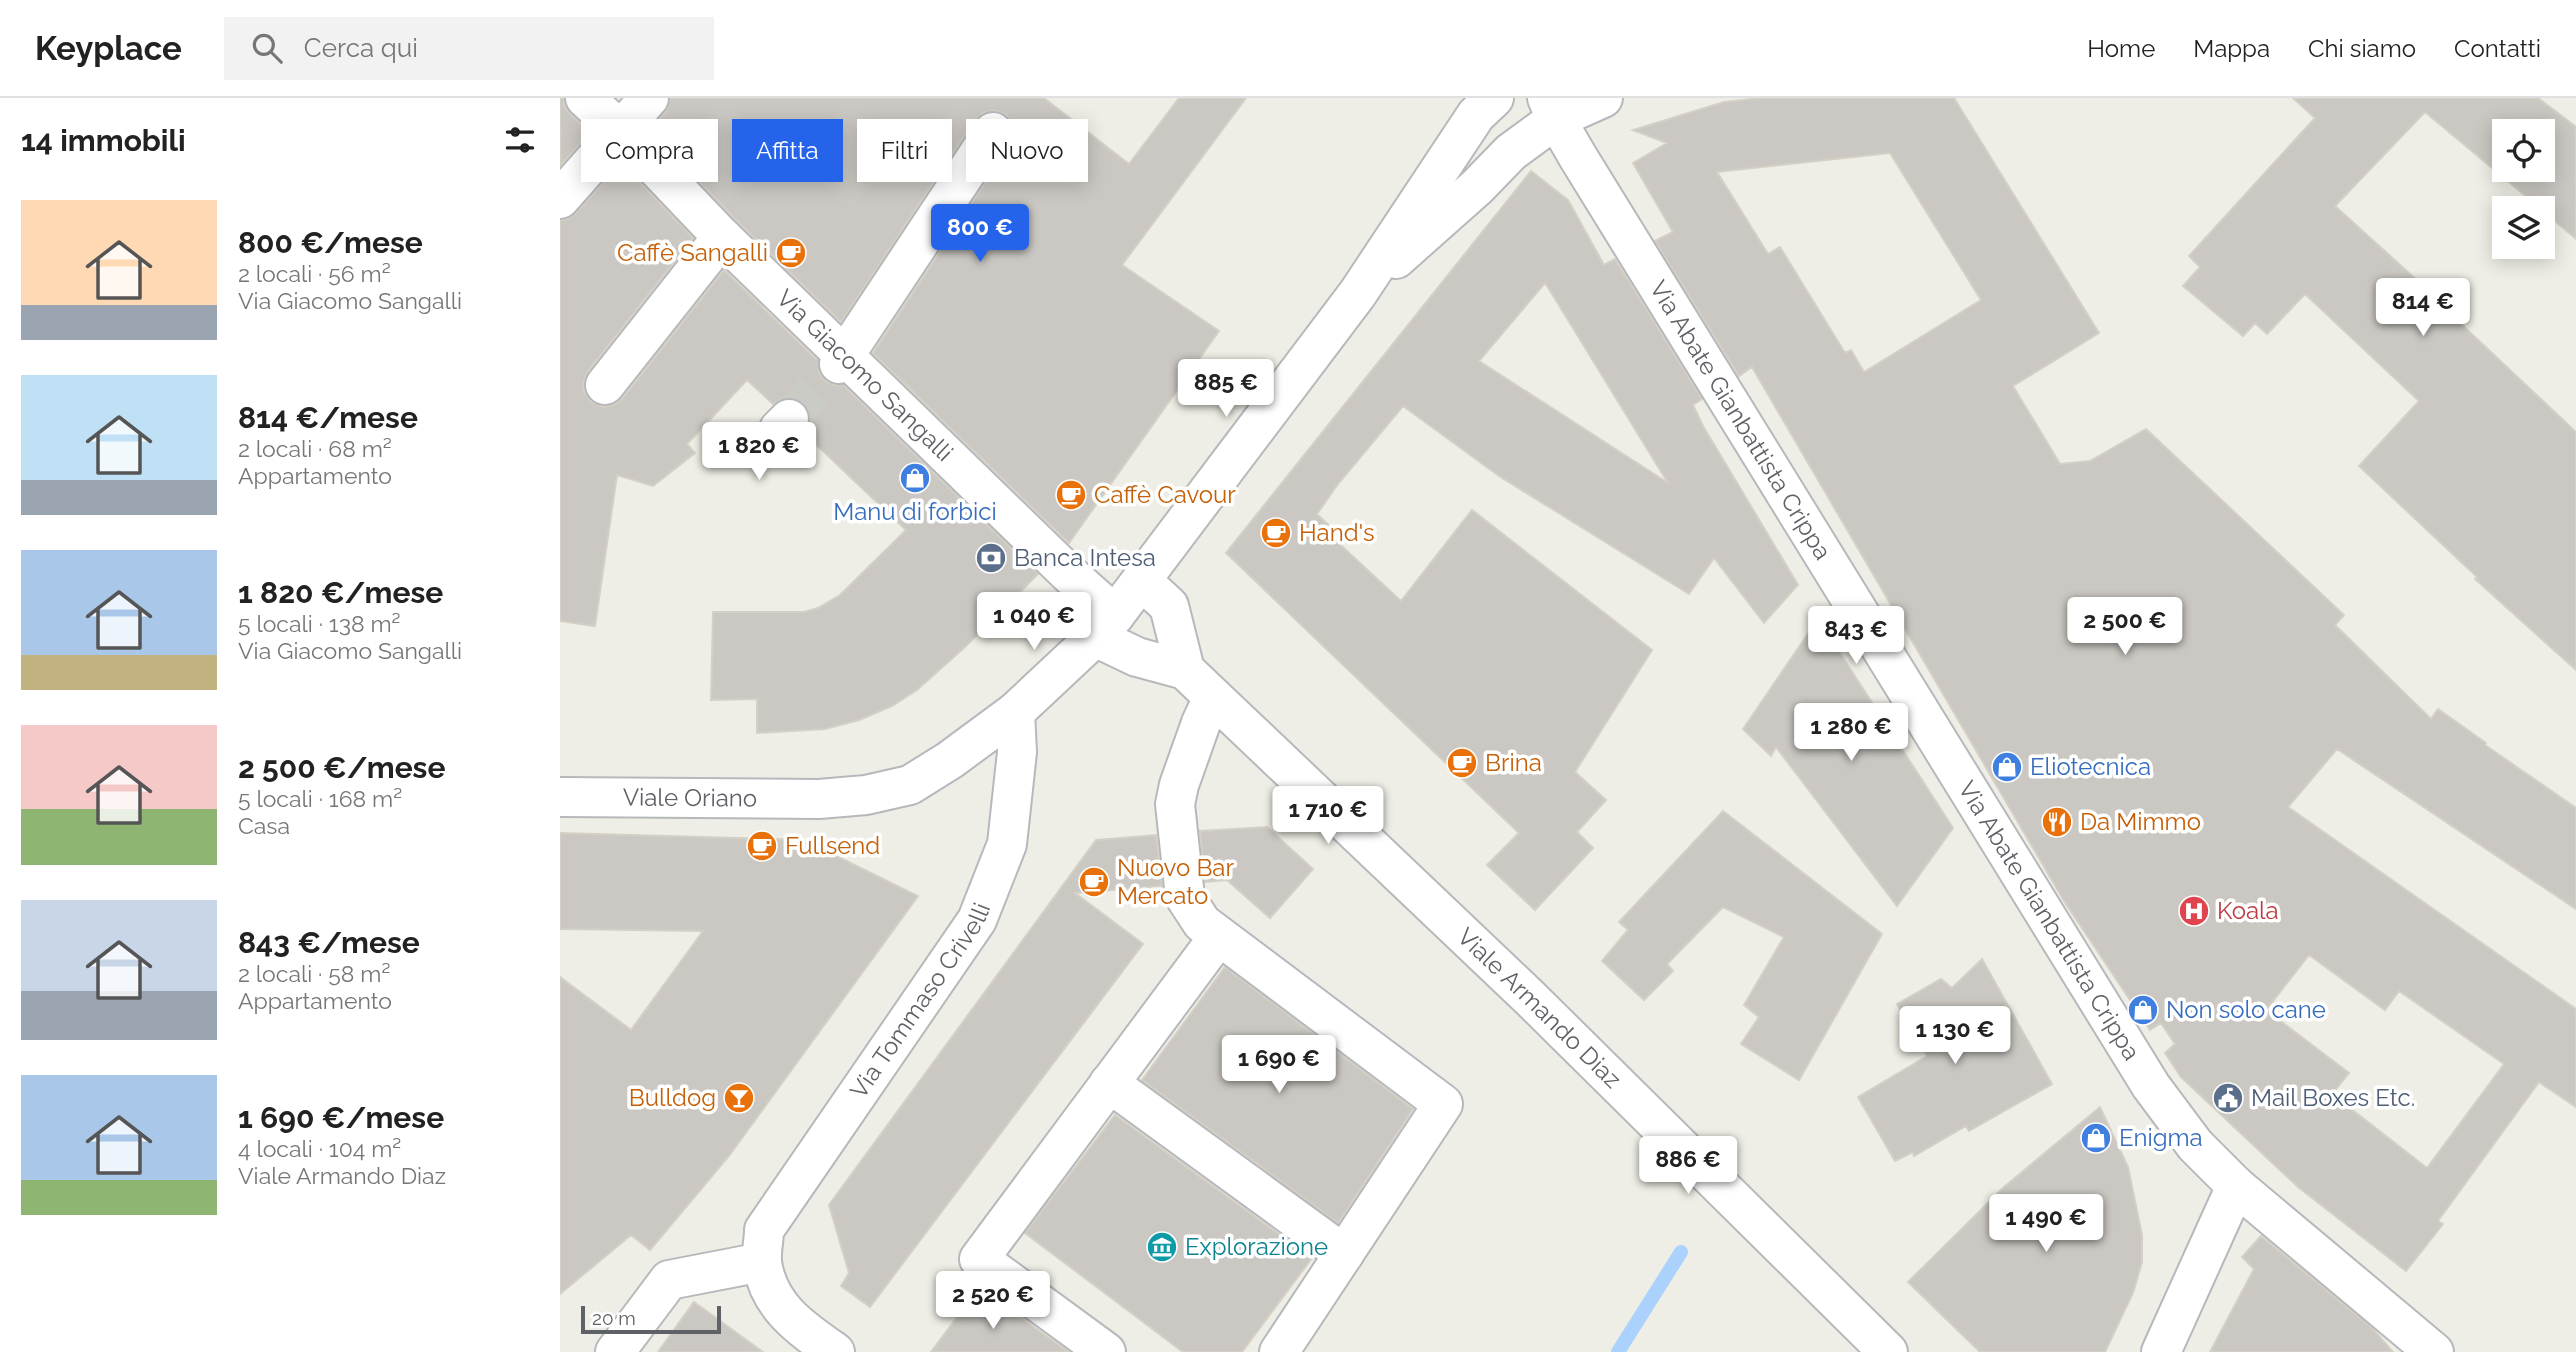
<!DOCTYPE html>
<html lang="it">
<head>
<meta charset="utf-8">
<style>
	:root { --surface:#fff; --page:#f2f2f2; --text:#222; --muted:#767676; --line:#e0e0e0; --accent:#2563eb }
	body { margin:0; font-family:Raleway,sans-serif; background:var(--page); color:var(--text); height:100vh; display:flex; flex-direction:column; font-size:26px; white-space:nowrap }
	* { box-sizing:border-box; margin:0 }
	p { font-size:23px; color:var(--muted) }
	.icon { flex:none; width:38px; height:38px; fill:none; stroke:currentColor; stroke-width:2; stroke-linecap:round; stroke-linejoin:round }
	.map { position:relative; flex:1; overflow:hidden }
	.sheet { display:flex; flex-direction:column; background:var(--surface); width:560px }
	.sheet>* { flex:none }
	.hud { position:absolute; left:21px; top:21px; width:665px; height:63px; display:flex; gap:14px }
	.tools { position:absolute; left:1932px; top:21px; display:grid; gap:14px }
	.tools a { display:grid; place-items:center; width:63px; height:63px; border-radius:0px; background:var(--surface); box-shadow:0 4px 18px #0003; font-size:35px }
	.scale { position:absolute; left:21px; bottom:18px; width:140px; box-sizing:border-box; padding-left:7px; border:4px solid #5e6166; border-top:0; font-size:19px; line-height:24px; white-space:nowrap; color:#5e6166; -webkit-text-stroke:5px #fff; paint-order:stroke }
	.price { position:absolute; translate:-50% -60px; padding:0 16px; border-radius:7px; background:#fff; color:#222; font-size:23px; line-height:46px; filter:drop-shadow(0 2px 4px #0008) }
	.price::after { content:''; position:absolute; left:50%; top:42px; width:21px; height:16px; margin-left:-10px; background:inherit; clip-path:polygon(0 0,100% 0,50% 100%) }
	.price.selected { background:var(--accent); color:#fff }
	ul { padding:0; list-style:none }
	li { display:flex; align-items:center; gap:21px; height:175px; padding:0 21px }
	li span { display:grid; place-items:center; flex:none; width:196px; height:140px; border-radius:0px; color:#555 }
	li>.icon { margin-inline-start:auto }
	span .icon { width:84px; height:84px; fill:#fffc; stroke-width:1 }
	li b { font-size:30px }
	h2 { display:flex; justify-content:space-between; align-items:center; height:84px; padding:0 21px; font-size:30px }
	.chip { padding:0 24px; border-radius:0px; background:var(--surface); box-shadow:0 4px 18px #0003; font-size:24px; line-height:63px }
	.chip.selected { background:var(--accent); color:#fff }
	header { display:flex; align-items:center; gap:42px; box-sizing:border-box; height:98px; padding:0 35px; background:var(--surface); border-bottom:2px solid var(--line) }
	header strong { font-size:33px }
	nav { display:flex; gap:38px; margin-inline-start:auto; font-size:24px }
	.search { width:490px; height:63px; background:var(--page); display:flex; align-items:center; gap:18px; box-sizing:border-box; padding:0 24px; border-radius:0px; color:var(--muted); font-size:26px }
	main { display:flex; flex:1; min-height:0 }
	.map>svg:first-child { display:block }
	.lines { fill:none; stroke-linecap:round; stroke-linejoin:round }
	.stream { stroke:#aad2fc; stroke-width:14 }
	.building { fill:#cbc8c3; stroke:#d4d0c5; stroke-width:2; fill-rule:evenodd }
	.minor-tunnel { stroke:#cbcbc6; stroke-width:38; stroke-dasharray:38 19; stroke-linecap:butt }
	.minor-casing { stroke:#b6b8bc; stroke-width:42 }
	.minor { stroke:#fff; stroke-width:38 }
	.labels { text-anchor:middle; stroke-width:7; stroke-linejoin:round; paint-order:stroke }
	.food-label { font-size:24px; fill:#c56008; stroke:#fff; text-anchor:start }
	.street-label { font-size:24px; fill:#5e6166; stroke:#fff }
	.shop-label { font-size:24px; fill:#366cbe; stroke:#fff; text-anchor:start }
	.service-label { font-size:24px; fill:#4e5e75; stroke:#fff; text-anchor:start }
	.health-label { font-size:24px; fill:#be3a42; stroke:#fff; text-anchor:start }
	.culture-label { font-size:24px; fill:#0d838f; stroke:#fff; text-anchor:start }
</style>
</head>
<body>
<header>
<strong>Keyplace</strong>
<div class="search"><svg class="icon" aria-label="search" viewBox="0 0 24 24"><circle cx="10" cy="10" r="6"/><path d="M15 15l6 6"/></svg>Cerca qui</div>
<nav><a>Home</a><a>Mappa</a><a>Chi siamo</a><a>Contatti</a></nav>
</header>
<main>
<section class="sheet">
<h2>14 immobili<svg class="icon" aria-label="filters" viewBox="0 0 24 24"><path d="M4 7h16M4 17h16"/><circle cx="9" cy="7" r="2"/><circle cx="15" cy="17" r="2"/></svg></h2>
<ul>
<li><span style="background:linear-gradient(#ffd9b3 75%,#9aa5b1 0)"><svg class="icon" aria-label="home" viewBox="0 0 24 24"><path d="M3 11l9-7 9 7M6 9v11h12V9"/></svg></span><div><b>800 €/mese</b><p>2 locali · 56 m²</p><p>Via Giacomo Sangalli</p></div></li>
<li><span style="background:linear-gradient(#bfe0f5 75%,#9aa5b1 0)"><svg class="icon" aria-label="home" viewBox="0 0 24 24"><path d="M3 11l9-7 9 7M6 9v11h12V9"/></svg></span><div><b>814 €/mese</b><p>2 locali · 68 m²</p><p>Appartamento</p></div></li>
<li><span style="background:linear-gradient(#a9c7e8 75%,#c2b280 0)"><svg class="icon" aria-label="home" viewBox="0 0 24 24"><path d="M3 11l9-7 9 7M6 9v11h12V9"/></svg></span><div><b>1 820 €/mese</b><p>5 locali · 138 m²</p><p>Via Giacomo Sangalli</p></div></li>
<li><span style="background:linear-gradient(#f6c9c9 60%,#8fb573 0)"><svg class="icon" aria-label="home" viewBox="0 0 24 24"><path d="M3 11l9-7 9 7M6 9v11h12V9"/></svg></span><div><b>2 500 €/mese</b><p>5 locali · 168 m²</p><p>Casa</p></div></li>
<li><span style="background:linear-gradient(#c9d6e8 65%,#9aa5b1 0)"><svg class="icon" aria-label="home" viewBox="0 0 24 24"><path d="M3 11l9-7 9 7M6 9v11h12V9"/></svg></span><div><b>843 €/mese</b><p>2 locali · 58 m²</p><p>Appartamento</p></div></li>
<li><span style="background:linear-gradient(#a9c7e8 75%,#8fb573 0)"><svg class="icon" aria-label="home" viewBox="0 0 24 24"><path d="M3 11l9-7 9 7M6 9v11h12V9"/></svg></span><div><b>1 690 €/mese</b><p>4 locali · 104 m²</p><p>Viale Armando Diaz</p></div></li>
</ul>
</section>
<div class="map">
<svg width="2016" height="1254" viewBox="0 0 2016 1254">
	<rect width="100%" height="100%" fill="#efeee6"/>
	<g class="lines">
		<path class="stream" d="M1058,1254L1121,1154"/>
	</g>
	<path class="building" d="M0,0H4V7L10,16L30,34L0,68Z
		M110,0H484L569,66L619,0H686L562,167L659,233L509,445L313,255L451,46L455,35L453,25L446,16L434,12L423,15L415,22L281,224L178,124L90,32L106,14Z
		M1200,0H1394L1539,235L1453,288L1500,366L1530,363L1586,331L1784,517L1775,527L1871,621L1878,611L1926,645L1925,647L2016,710V811L1777,651L1728,709L2016,911V1009L1979,984L1878,1123L1883,1126L1846,1173L1738,1089L1621,979L1605,955L1615,946L1601,925L1590,932L1504,803L1192,269L1179,278L1095,143L1113,134L1073,65L1107,45L1073,32L1164,4ZM1330,55L1421,202L1304,274L1291,252L1285,255L1220,149L1208,156L1157,74ZM1749,857L1825,912L1839,893L1944,966L1867,1070L1772,996L1789,975L1706,912Z
		M1733,0H1978L2016,29V141L1983,113V110H1980L1865,14L1775,108L1900,221L1898,223L2016,334V572L1915,481L1917,479L1799,368L1859,303L1745,196L1707,236L1695,225L1683,238L1623,188L1640,169L1629,158L1755,20ZM1944,33H1983V72H1944Z
		M61,65L133,140L28,273L23,285L24,294L31,304L43,309L54,307L62,301L164,172L258,263L259,275L266,284L277,288L283,287L478,476L405,549L357,592L332,608L299,622L265,631L197,635V601L151,602L153,514H244L258,510L280,497L346,432L245,336L250,327V316L244,305L235,300H224L213,306L187,282L127,346L135,355L93,388L57,377L35,528L0,523V122L8,121L16,115Z
		M971,73L1008,102L1044,167L1055,161L1142,301L1133,307L1143,328L1238,487L1204,525L1154,460L1129,496L939,378L843,308L778,386L757,416L777,435L773,440L841,503L912,412L1092,552L1015,674L1046,702L1017,734L1033,750L975,812L927,767L959,735L666,455ZM985,185L992,196L1108,385L919,263Z
		M1258,521L1393,730L1337,808L1216,649L1211,658L1183,631Z
		M1163,713L1322,836L1239,982L1181,946L1199,919L1184,907L1224,839L1163,809L1107,866L1113,873L1084,902L1042,863L1068,832L1059,824Z
		M707,729L753,771L710,820L667,782L645,784L640,733Z
		M0,735L244,742L358,798L169,1058L90,1152L71,1137L0,1196V879L71,932L143,833L0,831Z
		M596,737L602,788L515,795L583,846L310,1209L281,1188L289,1175L269,1107L536,742Z
		M1422,861L1492,986L1409,1033L1406,1028L1354,1058L1353,1054L1335,1063L1298,999L1367,958L1337,906L1381,881L1392,890Z
		M665,869L853,1011L778,1125L582,982Z
		M1540,1009L1568,1069L1582,1137V1164L1573,1195L1545,1254H1420L1348,1184L1444,1089Z
		M555,1017L752,1160L682,1254H623L465,1135Z
		M1701,1138L1812,1230L1833,1254H1650L1694,1171L1682,1159Z
		M419,1190L433,1200L509,1254H371Z
		M134,1204L203,1254H98Z"/>
	<g class="lines">
		<path class="minor-tunnel" d="M229,321L279,266"/>
		<g class="minor-casing">
			<g id="minor">
				<path id="s1" d="M25,0L60,32L162,139L509,476L555,517"/>
				<path id="s2" d="M987,0L996,21L1018,59L1591,988L1635,1047L1676,1088L1874,1254"/>
				<path d="M0,101L89,0"/>
				<path d="M836,161L917,89L951,54L996,21L1043,0"/>
				<path d="M279,266L433,34"/>
				<path d="M45,287L162,139"/>
				<path d="M219,331L229,321"/>
				<path d="M582,483L609,508L625,572"/>
				<path id="s3" d="M535,539L577,559L625,572L970,900L1328,1254"/>
				<path d="M653,599L641,625L619,687L615,706L625,799L642,825L883,1006L719,1254"/>
				<path id="s4" d="M0,699L259,701L306,697L350,687L390,662L455,614L535,539L555,517L798,195L916,17L934,0"/>
				<path d="M549,985L784,1156"/>
				<path d="M55,1254L109,1182L202,1164"/>
				<path id="s5" d="M275,1254C242,1231 208,1209 202,1164C201,1154 204,1142 204,1132L417,822L447,746L457,654L455,614"/>
				<path d="M546,1254L419,1161L659,838"/>
				<path d="M1601,1254L1676,1088"/>
			</g>
		</g>
		<use href="#minor" class="minor"/>
	</g>
	<defs>
		<g id="cafe-disc" transform="scale(1.575)"><circle r="9.5" fill="#e8710a" stroke="#fff"/><path d="M-5.5-4.5H6V0H3Q3 3.5 0 3.5H-2.5Q-5.5 3.5-5.5 0ZM3-3.2v2h1.7v-2ZM-6 4.5H4V6H-6Z" fill="#fff"/></g>
		<g id="shop-disc" transform="scale(1.575)"><circle r="9.5" fill="#3f7fe0" stroke="#fff"/><path d="M-5-2.5h2.3a2.7 3.5 0 0 1 5.4 0H5L5.5 6h-11ZM-1.5-2.5h3a1.5 2.3 0 0 0-3 0Z" fill="#fff"/></g>
		<g id="bank-disc" transform="scale(1.575)"><circle r="9.5" fill="#5c6f8a" stroke="#fff"/><path d="M-6-4H6V4H-6ZM0-2.3a2.3 2.3 0 1 0 0 4.6a2.3 2.3 0 1 0 0-4.6Z" fill="#fff"/></g>
		<g id="restaurant-disc" transform="scale(1.575)"><circle r="9.5" fill="#e8710a" stroke="#fff"/><path d="M-5-6h1v4h1v-4h1v4h1v-4h1v5L-1.5 .5V6h-2V.5L-5-1ZM5-6V6H3V1.5H1.5Q1.5-4 5-6Z" fill="#fff"/></g>
		<g id="hospital-disc" transform="scale(1.575)"><circle r="9.5" fill="#e0444e" stroke="#fff"/><path d="M-5-5h3v3.5h4V-5h3V5h-3V1.5h-4V5h-3Z" fill="#fff"/></g>
		<g id="bar-disc" transform="scale(1.575)"><circle r="9.5" fill="#e8710a" stroke="#fff"/><path d="M-6-5H6L.8 .8V4.5H3.5V6h-7V4.5H-.8V.8Z" fill="#fff"/></g>
		<g id="civic-disc" transform="scale(1.575)"><circle r="9.5" fill="#5c6f8a" stroke="#fff"/><path d="M-.6-6.5H3V-4.5H.6V-3L4-1V1h2V6H-6V1h2V-1L-.6-3ZM-1.2 2.5V6h2.4V2.5Z" fill="#fff"/></g>
		<g id="museum-disc" transform="scale(1.575)"><circle r="9.5" fill="#0f9aa8" stroke="#fff"/><path d="M0-6L6-3V-2H-6V-3ZM-5-1h2V3h-2ZM-1-1h2V3h-2ZM3-1h2V3H3ZM-6 4H6V6H-6Z" fill="#fff"/></g>
	</defs>
	<g fill-rule="evenodd">
		<use href="#cafe-disc" x="231" y="155"/>
		<use href="#shop-disc" x="355" y="380"/>
		<use href="#cafe-disc" x="511" y="397"/>
		<use href="#cafe-disc" x="716" y="435"/>
		<use href="#bank-disc" x="431" y="460"/>
		<use href="#cafe-disc" x="902" y="665"/>
		<use href="#shop-disc" x="1447" y="669"/>
		<use href="#restaurant-disc" x="1497" y="724"/>
		<use href="#cafe-disc" x="202" y="748"/>
		<use href="#cafe-disc" x="534" y="784"/>
		<use href="#hospital-disc" x="1634" y="813"/>
		<use href="#shop-disc" x="1583" y="912"/>
		<use href="#bar-disc" x="179" y="1000"/>
		<use href="#civic-disc" x="1668" y="1000"/>
		<use href="#shop-disc" x="1536" y="1040"/>
		<use href="#museum-disc" x="602" y="1149"/>
	</g>
	<g class="labels">
		<g class="food-label">
			<text x="208" y="163" text-anchor="end">Caffè Sangalli</text>
			<text x="534" y="405">Caffè Cavour</text>
			<text x="739" y="443">Hand's</text>
			<text x="925" y="673">Brina</text>
			<text x="1520" y="732">Da Mimmo</text>
			<text x="225" y="756">Fullsend</text>
			<text x="557" y="778">Nuovo Bar<tspan x="557" dy="28">Mercato</tspan></text>
			<text x="156" y="1008" text-anchor="end">Bulldog</text>
		</g>
		<g class="street-label">
			<text dy="8" stroke="none"><textPath href="#s1" startOffset="394">Via Giacomo Sangalli</textPath></text>
			<text dy="8" stroke="none"><textPath href="#s2" startOffset="376">Via Abate Gianbattista Crippa</textPath></text>
			<text dy="8" stroke="none"><textPath href="#s4" startOffset="130">Viale Oriano</textPath></text>
			<text dy="8" stroke="none"><textPath href="#s2" startOffset="964">Via Abate Gianbattista Crippa</textPath></text>
			<text dy="8" stroke="none"><textPath href="#s5" startOffset="430">Via Tommaso Crivelli</textPath></text>
			<text dy="8" stroke="none"><textPath href="#s3" startOffset="586">Viale Armando Diaz</textPath></text>
		</g>
		<g class="shop-label">
			<text x="355" y="422" text-anchor="middle">Manu di forbici</text>
			<text x="1470" y="677">Eliotecnica</text>
			<text x="1606" y="920">Non solo cane</text>
			<text x="1559" y="1048">Enigma</text>
		</g>
		<g class="service-label">
			<text x="454" y="468">Banca Intesa</text>
			<text x="1691" y="1008">Mail Boxes Etc.</text>
		</g>
		<g class="health-label">
			<text x="1657" y="821">Koala</text>
		</g>
		<g class="culture-label">
			<text x="625" y="1157">Explorazione</text>
		</g>
	</g>
</svg>
<div class="tools">
<a><svg class="icon" aria-label="locate" viewBox="0 0 24 24"><circle cx="12" cy="12" r="6"/><path d="M12 2v4M12 18v4M2 12h4M18 12h4"/></svg></a>
<a><svg class="icon" aria-label="layers" viewBox="0 0 24 24"><path d="M12 4l9 5-9 5-9-5zM3 14l9 5 9-5"/></svg></a>
</div>
<div class="scale">20 m</div>
<b class="price selected" style="left:420px;top:166px">800 €</b>
<b class="price" style="left:1863px;top:240px">814 €</b>
<b class="price" style="left:666px;top:321px">885 €</b>
<b class="price" style="left:199px;top:384px">1 820 €</b>
<b class="price" style="left:474px;top:554px">1 040 €</b>
<b class="price" style="left:1565px;top:559px">2 500 €</b>
<b class="price" style="left:1296px;top:568px">843 €</b>
<b class="price" style="left:1291px;top:665px">1 280 €</b>
<b class="price" style="left:768px;top:748px">1 710 €</b>
<b class="price" style="left:1395px;top:968px">1 130 €</b>
<b class="price" style="left:719px;top:997px">1 690 €</b>
<b class="price" style="left:1128px;top:1098px">886 €</b>
<b class="price" style="left:1486px;top:1156px">1 490 €</b>
<b class="price" style="left:433px;top:1233px">2 520 €</b>
<div class="hud">
<a class="chip">Compra</a>
<a class="chip selected">Affitta</a>
<a class="chip">Filtri</a>
<a class="chip">Nuovo</a>
</div>
</div>
</main>
</body>
</html>
